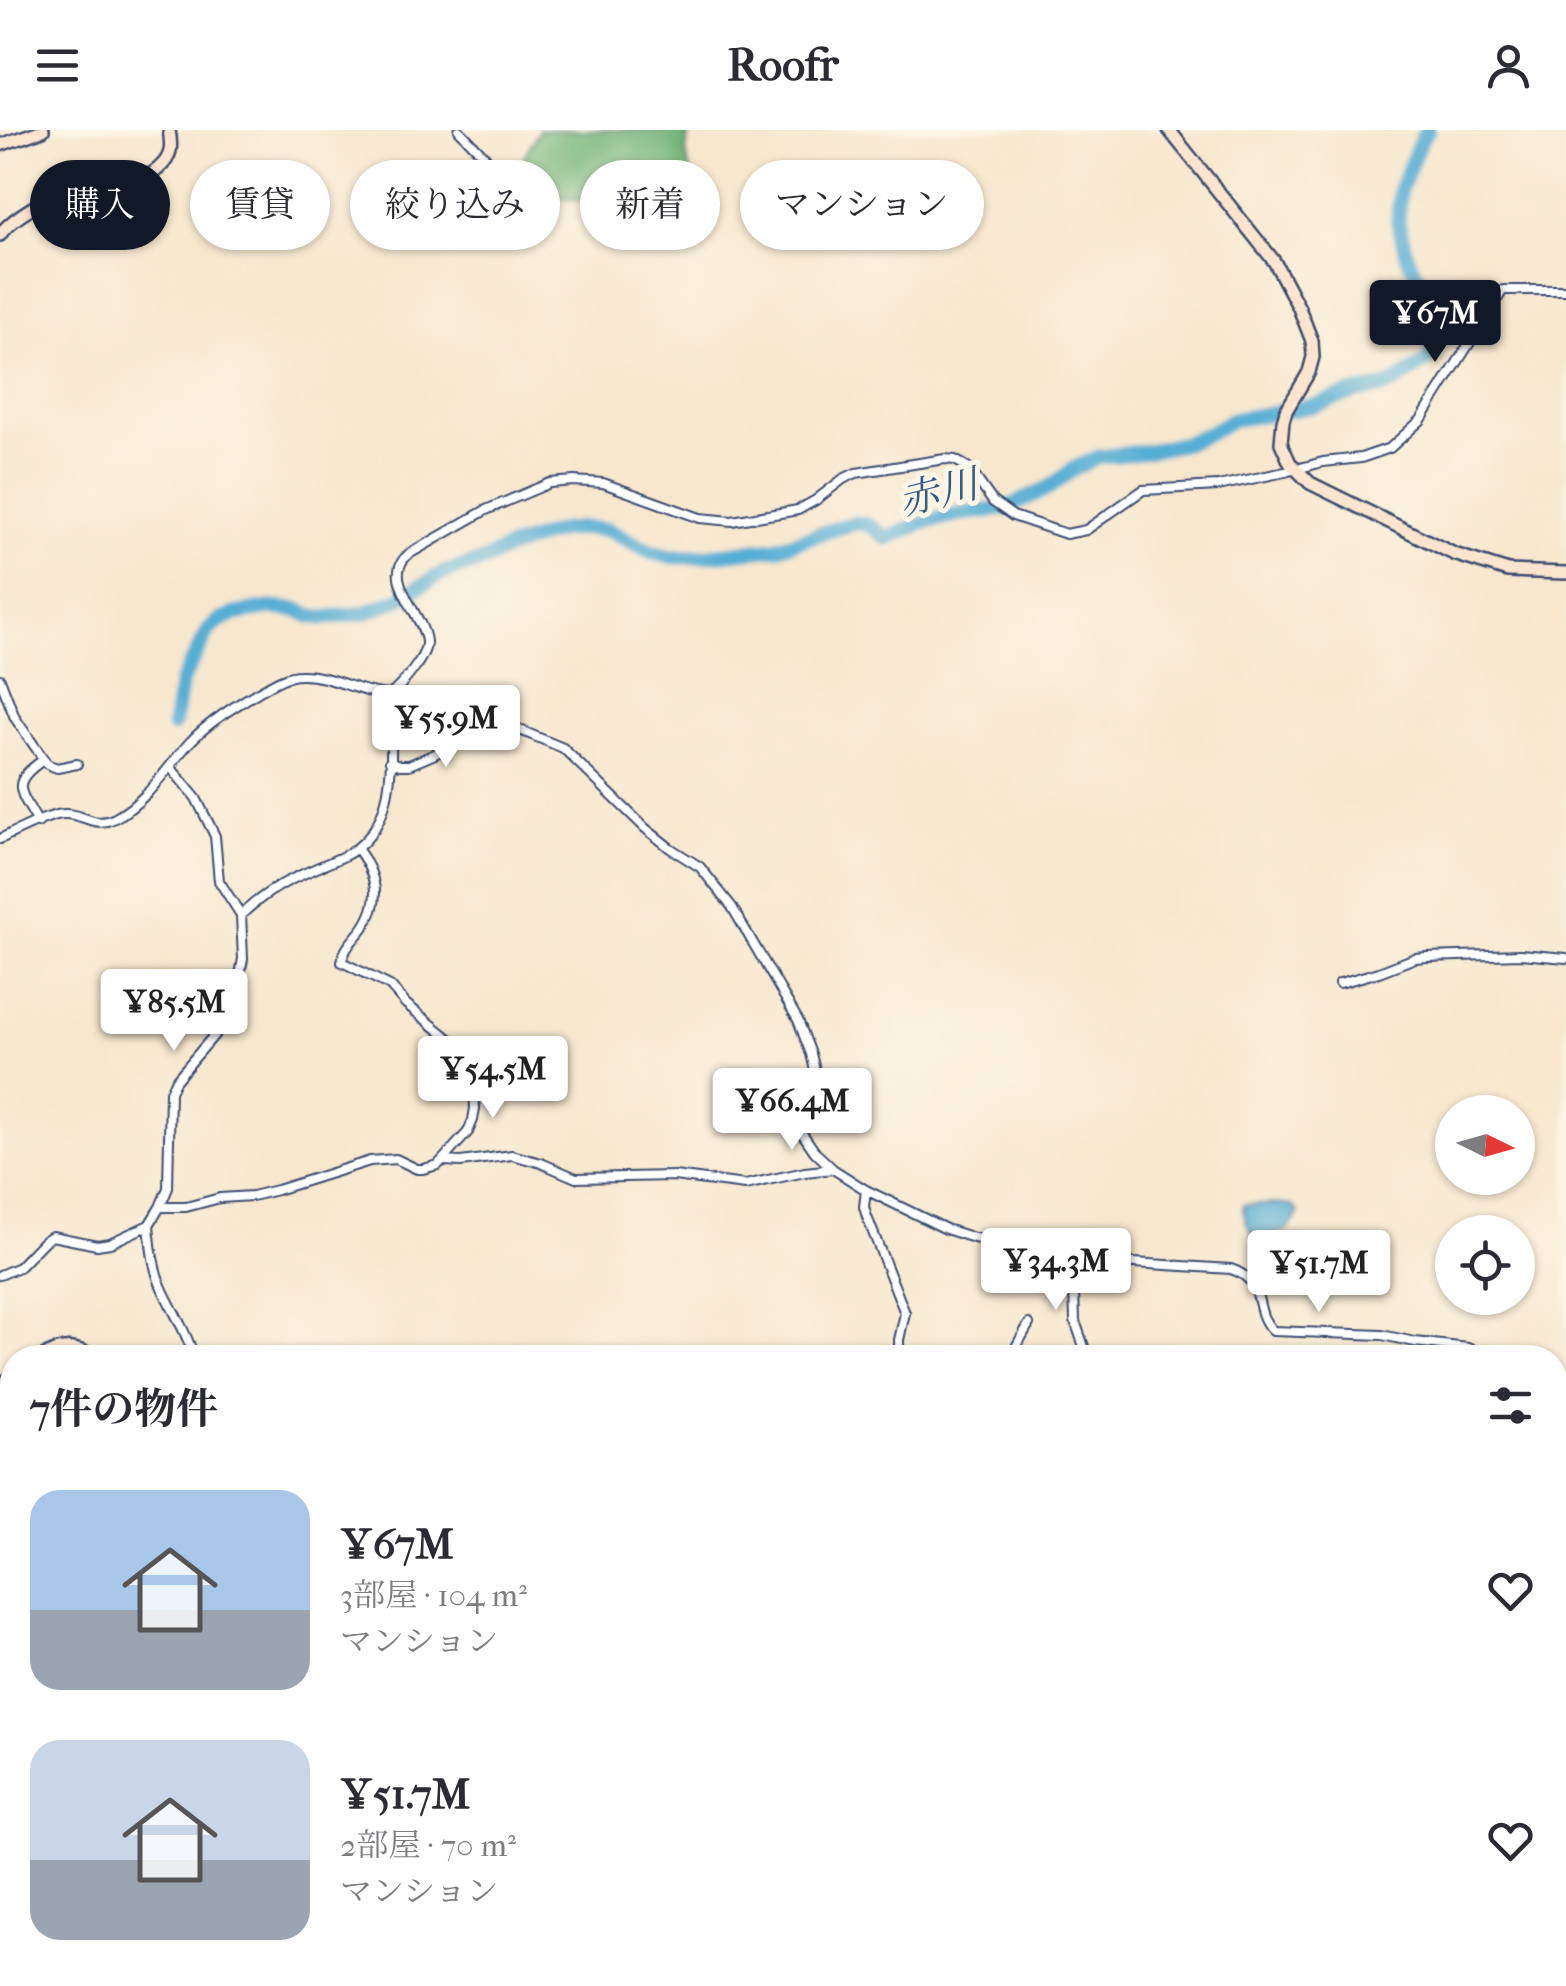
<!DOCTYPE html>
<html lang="ja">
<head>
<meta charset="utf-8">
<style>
	:root { --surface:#fff; --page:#f7f7f7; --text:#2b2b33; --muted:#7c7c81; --accent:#111827 }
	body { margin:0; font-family:"IM FELL French Canon","Noto Serif JP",serif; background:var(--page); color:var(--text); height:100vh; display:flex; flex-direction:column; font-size:38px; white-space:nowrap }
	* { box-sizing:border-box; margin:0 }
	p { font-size:32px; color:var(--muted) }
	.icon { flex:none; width:55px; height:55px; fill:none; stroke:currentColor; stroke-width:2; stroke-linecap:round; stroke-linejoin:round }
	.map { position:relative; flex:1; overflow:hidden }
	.details { position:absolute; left:0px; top:1215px; width:1568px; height:642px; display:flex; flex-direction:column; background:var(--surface); border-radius:40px 40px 0 0; box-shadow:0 2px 8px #0004 }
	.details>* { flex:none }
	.banner { position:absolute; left:30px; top:30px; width:1000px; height:90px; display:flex; gap:20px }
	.needle { width:65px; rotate:95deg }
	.tools { position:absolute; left:1435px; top:965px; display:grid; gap:20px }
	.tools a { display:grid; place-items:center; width:100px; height:100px; border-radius:50%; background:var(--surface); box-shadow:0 2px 8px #0004; font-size:50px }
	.price { position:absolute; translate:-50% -85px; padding:0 22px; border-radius:10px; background:#fff; color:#222; font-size:32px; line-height:65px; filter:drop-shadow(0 2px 5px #0008) }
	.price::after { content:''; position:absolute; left:50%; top:60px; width:30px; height:22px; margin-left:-15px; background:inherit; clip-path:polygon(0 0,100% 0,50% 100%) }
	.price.selected { background:var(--accent); color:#fff }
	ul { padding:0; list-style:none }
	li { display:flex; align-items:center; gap:30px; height:250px; padding:0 30px }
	li span { display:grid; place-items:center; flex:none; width:280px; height:200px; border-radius:30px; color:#555 }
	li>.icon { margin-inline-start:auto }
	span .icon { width:120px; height:120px; fill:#fffc; stroke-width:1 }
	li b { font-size:42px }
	h2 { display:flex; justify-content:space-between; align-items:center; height:120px; padding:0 30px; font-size:42px }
	.chip { padding:0 35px; border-radius:45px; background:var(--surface); box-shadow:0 2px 8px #0004; font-size:35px; line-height:90px }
	.chip.selected { background:var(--accent); color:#fff }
	header { display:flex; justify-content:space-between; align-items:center; height:130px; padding:0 30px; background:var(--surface); font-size:45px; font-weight:700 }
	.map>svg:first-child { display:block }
	.forest { fill:#6cb074; stroke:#447069; stroke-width:2.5 }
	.water { fill:#57aed4; stroke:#396e99; stroke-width:2.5 }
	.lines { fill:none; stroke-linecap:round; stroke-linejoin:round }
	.stream { stroke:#57aed4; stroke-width:2.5 }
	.river { stroke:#57aed4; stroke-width:15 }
	.street-casing { stroke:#3c4b6f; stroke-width:12 }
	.secondary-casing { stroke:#3c4b6f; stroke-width:16 }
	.street { stroke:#fff; stroke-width:8 }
	.secondary { stroke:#fce5cf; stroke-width:11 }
	.labels { text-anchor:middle; stroke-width:10; stroke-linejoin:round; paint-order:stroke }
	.water-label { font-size:40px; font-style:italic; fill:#305b87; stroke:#fcf5e5 }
</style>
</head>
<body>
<header><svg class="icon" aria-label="menu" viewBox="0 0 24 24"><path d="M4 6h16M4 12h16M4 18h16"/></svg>Roofr<svg class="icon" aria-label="person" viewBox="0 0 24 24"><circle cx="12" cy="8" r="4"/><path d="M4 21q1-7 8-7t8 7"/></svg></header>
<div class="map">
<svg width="1566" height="1856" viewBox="0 0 1566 1856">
	<rect width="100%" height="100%" fill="#fcf5e5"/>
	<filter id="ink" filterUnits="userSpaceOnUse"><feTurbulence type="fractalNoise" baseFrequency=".01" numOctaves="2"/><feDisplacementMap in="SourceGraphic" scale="20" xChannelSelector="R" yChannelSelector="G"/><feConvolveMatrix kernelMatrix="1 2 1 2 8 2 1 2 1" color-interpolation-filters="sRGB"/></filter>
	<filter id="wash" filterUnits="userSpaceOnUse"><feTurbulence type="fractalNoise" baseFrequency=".0048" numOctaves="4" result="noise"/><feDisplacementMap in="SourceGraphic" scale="40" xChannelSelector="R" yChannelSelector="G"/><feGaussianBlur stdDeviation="2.25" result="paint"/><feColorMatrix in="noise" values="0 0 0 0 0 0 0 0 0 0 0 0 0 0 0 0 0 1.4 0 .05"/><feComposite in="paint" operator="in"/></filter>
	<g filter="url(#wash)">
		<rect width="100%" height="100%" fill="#f7e7ce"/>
		<path class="forest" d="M539,0H689L686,21L691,49L664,69L619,77L504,60Z
			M1022,1845H1139L1146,1856H1029Z"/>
		<path class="water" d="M1258,1074L1291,1075L1299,1082C1287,1107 1280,1104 1255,1108L1246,1092L1243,1078L1244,1075Z"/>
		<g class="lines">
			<path class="stream" d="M0,1387L12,1381"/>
			<path class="river" d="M173,596L181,552L209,500L219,491L235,484L270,478L298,480L310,486L323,488L365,483L399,469L443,443L483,431L507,419L559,401L583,398L608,400L652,422L669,427H690L776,418L853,393L868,394L887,408L920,394L959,384L1005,379L1050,357L1075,338L1099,327L1148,321L1185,313L1209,303L1231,290L1313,276L1354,263L1385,257L1398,251L1429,229L1435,217L1437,191L1433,174L1408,129L1398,92L1400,59L1422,7L1428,0
				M938,1845L947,1856"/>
		</g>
	</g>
	<g filter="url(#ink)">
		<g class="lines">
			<g class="street-casing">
				<path id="street" d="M459,0L486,28
					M0,549L15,588L47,634L57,638L77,634
					M390,631L400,635H409L435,624L481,600L502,595L515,598L563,618L645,698L670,718L700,737L732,777L798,890L811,924L818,953L815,969L801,997L802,1003L815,1022L833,1039
					M38,693C21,661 8,654 43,630
					M0,709C15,702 49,684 64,684C84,683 93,699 115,688C148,671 166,638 190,612C209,592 235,576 258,562C271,555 285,545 300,545C331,544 360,564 390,565
					M357,718C376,744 383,769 363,798C354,810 344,817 342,832L390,856L406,874L476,930
					M241,785C274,753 302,745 342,727C403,699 390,619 390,565C401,556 427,527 426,512C424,484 379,447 409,424L486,380L550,353L574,351L603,353L700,388L732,391L798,380L816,370L843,349L856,343L945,329L955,330L969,338L993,372L1013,386L1066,404L1086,400L1143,360L1218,356L1285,342L1323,332L1361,328L1390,318L1421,290L1503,160H1566
					M1340,853L1379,842L1415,828L1427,827L1521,824L1566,828
					M444,1031L461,1032L512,1025L541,1033L576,1048L674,1046L745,1055L805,1042L833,1039L866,1060L946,1099L974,1108L1021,1117L1053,1128L1231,1139C1269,1152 1251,1181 1273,1201L1382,1205L1415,1212L1468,1218L1487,1228
					M866,1060L864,1077L867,1087L905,1183L899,1210V1228
					M160,1077H186L220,1068L252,1066L277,1060L370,1031L396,1029L417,1039H423L438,1035L468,1002L473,990L475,978L473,946L476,930L485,923L509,922
					M149,1095C151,1117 153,1139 163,1160C173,1182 188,1204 194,1228
					M1073,1129L1075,1191L1088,1228
					M0,1145L19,1137L44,1111L52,1106L97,1115L110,1113L149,1095L160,1077L168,1058L170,962L175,951L221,897L235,870L243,829L241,785L219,751L215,706L196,668L171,638
					M1026,1228L1017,1215L1029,1194
					M1555,1255L1566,1258
					M0,1396L12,1391
					M0,1505L12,1518
					M1555,1564L1566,1559
					M1555,1608L1566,1609
					M1555,1814L1566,1825
					M165,1845V1856
					M1451,1856L1455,1845"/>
			</g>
			<g class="secondary-casing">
				<path id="secondary" d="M1169,0L1274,131L1299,178L1312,211L1313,227L1309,242L1286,281L1283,291L1281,313L1290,333L1310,353L1454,424L1508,441L1566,443
					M0,15L43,0
					M0,105C16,79 83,53 112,40C127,38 133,46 145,46C151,45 155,42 159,38C172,27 172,16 169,0
					M42,1228C63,1213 78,1218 100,1228
					M0,1255L12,1247
					M966,1845L972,1856
					M148,1856L157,1845"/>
			</g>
			<use href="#street" class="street"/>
			<use href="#secondary" class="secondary"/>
		</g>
	</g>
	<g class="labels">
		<g class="water-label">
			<text transform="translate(938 362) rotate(-14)" y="14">赤川</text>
		</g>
	</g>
</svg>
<div class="tools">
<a><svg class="needle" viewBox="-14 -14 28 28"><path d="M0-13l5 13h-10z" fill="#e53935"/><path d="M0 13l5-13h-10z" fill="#7c7c81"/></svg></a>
<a><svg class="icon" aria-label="locate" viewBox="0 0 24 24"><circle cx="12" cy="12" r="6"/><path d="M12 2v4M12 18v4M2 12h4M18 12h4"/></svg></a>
</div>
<b class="price selected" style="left:1435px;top:235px">¥67M</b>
<b class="price" style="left:446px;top:640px">¥55.9M</b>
<b class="price" style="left:174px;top:924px">¥85.5M</b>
<b class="price" style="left:493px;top:991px">¥54.5M</b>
<b class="price" style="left:792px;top:1023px">¥66.4M</b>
<b class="price" style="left:1056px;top:1183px">¥34.3M</b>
<b class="price" style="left:1319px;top:1185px">¥51.7M</b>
<div class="banner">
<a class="chip selected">購入</a>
<a class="chip">賃貸</a>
<a class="chip">絞り込み</a>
<a class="chip">新着</a>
<a class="chip">マンション</a>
</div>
<section class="details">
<h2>7件の物件<svg class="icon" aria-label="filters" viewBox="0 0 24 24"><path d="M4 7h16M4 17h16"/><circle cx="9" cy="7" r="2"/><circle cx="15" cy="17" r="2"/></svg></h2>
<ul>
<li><span style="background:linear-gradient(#a9c7e8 60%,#9aa5b1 0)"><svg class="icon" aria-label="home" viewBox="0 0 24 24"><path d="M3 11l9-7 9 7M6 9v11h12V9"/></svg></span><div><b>¥67M</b><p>3部屋 · 104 m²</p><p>マンション</p></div><svg class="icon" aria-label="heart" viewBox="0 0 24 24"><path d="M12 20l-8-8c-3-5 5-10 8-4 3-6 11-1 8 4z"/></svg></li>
<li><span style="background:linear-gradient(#c9d6e8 60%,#9aa5b1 0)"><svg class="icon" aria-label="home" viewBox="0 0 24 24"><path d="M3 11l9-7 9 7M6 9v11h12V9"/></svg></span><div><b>¥51.7M</b><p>2部屋 · 70 m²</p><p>マンション</p></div><svg class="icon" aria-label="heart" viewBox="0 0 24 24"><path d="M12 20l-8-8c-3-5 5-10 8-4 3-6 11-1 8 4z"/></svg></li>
</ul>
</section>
</div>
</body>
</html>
